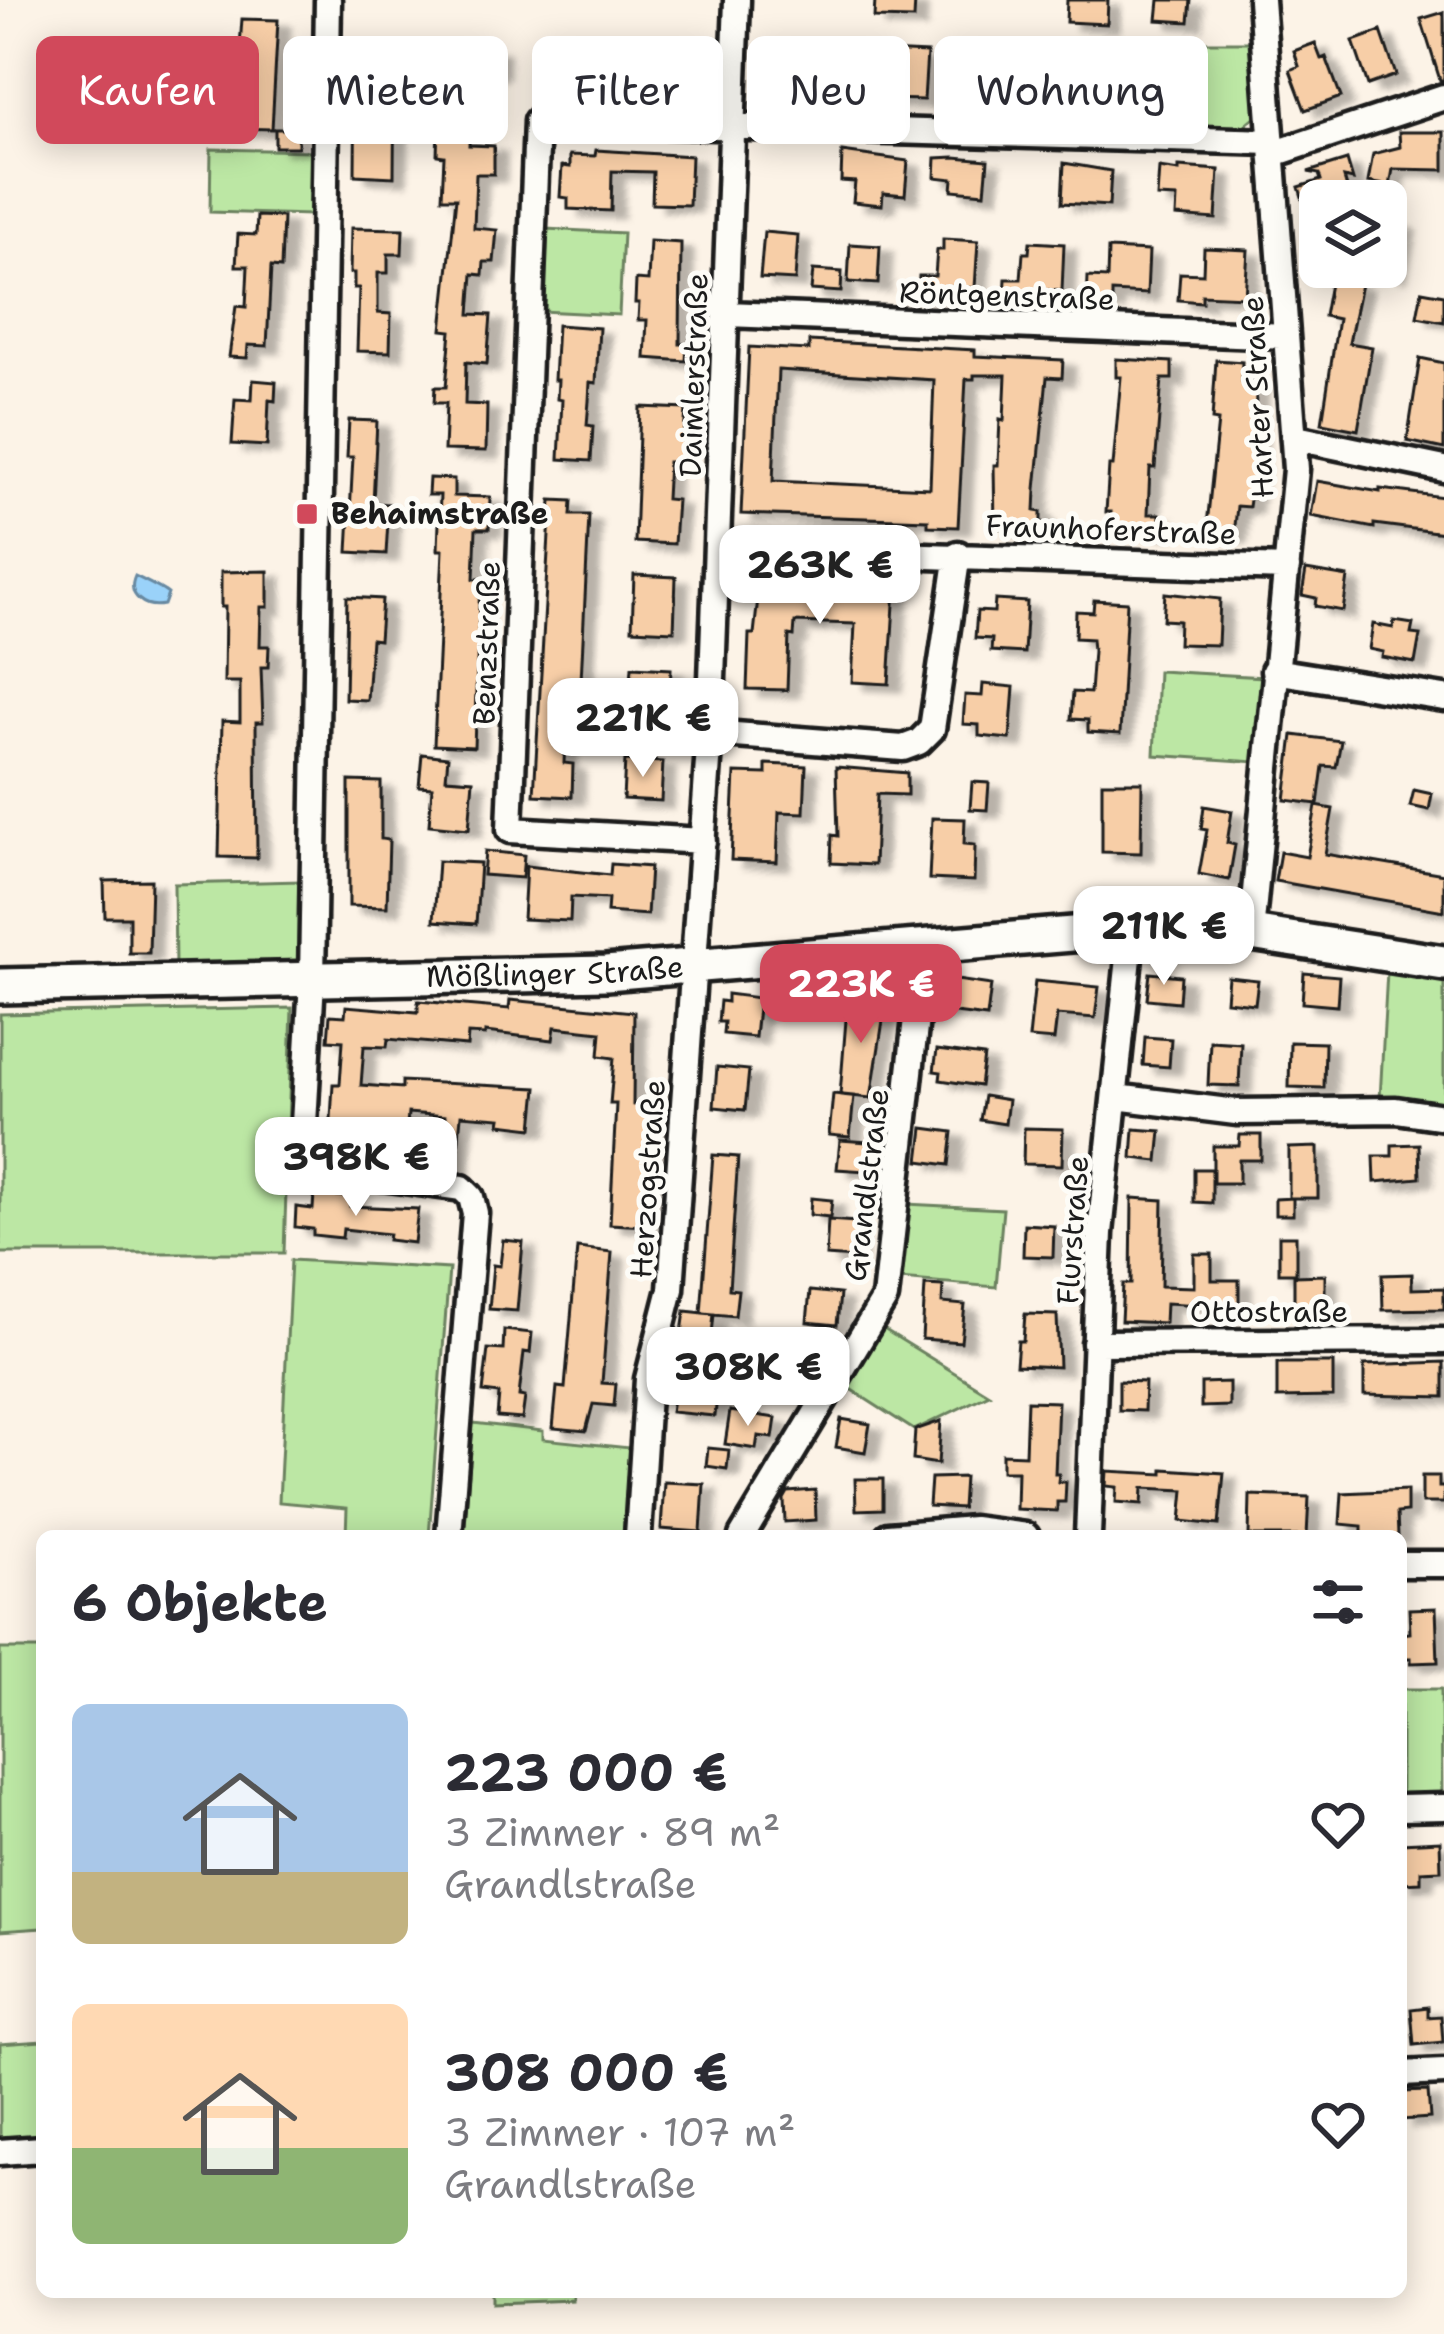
<!DOCTYPE html>
<html lang="de">
<head>
<meta charset="utf-8">
<style>
	:root { --surface:#fff; --page:#f7f7f7; --text:#2b2b33; --muted:#7c7c81; --accent:#d1495b }
	body { margin:0; font-family:"Shantell Sans",sans-serif; background:var(--page); color:var(--text); height:100vh; display:flex; flex-direction:column; font-size:45px; white-space:nowrap }
	* { box-sizing:border-box; margin:0 }
	p { font-size:39px; color:var(--muted) }
	.icon { flex:none; width:66px; height:66px; fill:none; stroke:currentColor; stroke-width:2; stroke-linecap:round; stroke-linejoin:round }
	.map { position:relative; flex:1; overflow:hidden }
	.drawer { position:absolute; left:36px; top:1530px; width:1371px; height:768px; display:flex; flex-direction:column; background:var(--surface); border-radius:18px; box-shadow:0 6px 30px #0003 }
	.drawer>* { flex:none }
	.top-card { position:absolute; left:36px; top:36px; width:1374px; height:108px; display:flex; gap:24px }
	.fabs { position:absolute; left:1299px; top:180px; display:grid; gap:24px }
	.fabs a { display:grid; place-items:center; width:108px; height:108px; border-radius:18px; background:var(--surface); box-shadow:0 6px 30px #0003; font-size:60px }
	.price { position:absolute; translate:-50% -102px; padding:0 27px; border-radius:24px; background:#fff; color:#222; font-size:39px; line-height:78px; filter:drop-shadow(0 3px 6px #0008) }
	.price::after { content:''; position:absolute; left:50%; top:72px; width:36px; height:27px; margin-left:-18px; background:inherit; clip-path:polygon(0 0,100% 0,50% 100%) }
	.price.selected { background:var(--accent); color:#fff }
	ul { padding:0; list-style:none }
	li { display:flex; align-items:center; gap:36px; height:300px; padding:0 36px }
	li span { display:grid; place-items:center; flex:none; width:336px; height:240px; border-radius:18px; color:#555 }
	li>.icon { margin-inline-start:auto }
	span .icon { width:144px; height:144px; fill:#fffc; stroke-width:1 }
	li b { font-size:51px }
	h2 { display:flex; justify-content:space-between; align-items:center; height:144px; padding:0 36px; font-size:51px }
	.tag { padding:0 42px; border-radius:18px; background:var(--surface); box-shadow:0 6px 30px #0003; font-size:42px; line-height:108px }
	.tag.selected { background:var(--accent); color:#fff }
	.map>svg:first-child { display:block }
	.green { fill:#bce7a4; stroke:#6c8260; stroke-width:3 }
	.water { fill:#9ad2f9; stroke:#6889a1; stroke-width:3 }
	.building { fill:#f7cea7; stroke:#1c1c1c; stroke-width:3; fill-rule:evenodd; filter:url(#shadow) }
	.lines { fill:none; stroke-linecap:round; stroke-linejoin:round }
	.street-casing { stroke:#1c1c1c; stroke-width:33 }
	.secondary-casing { stroke:#1c1c1c; stroke-width:42 }
	.street { stroke:#fdfcf7; stroke-width:24 }
	.secondary { stroke:#fdfcf7; stroke-width:33 }
	.poi-dot { fill:#d1495b; stroke:#fdfcf7; stroke-width:4.5 }
	.labels { text-anchor:middle; stroke-width:10; stroke-linejoin:round; paint-order:stroke }
	.street-label { font-size:30px; fill:#1c1c1c; stroke:#fdfcf7 }
	.poi-label { font-size:30px; font-weight:bold; fill:#1c1c1c; stroke:#fdfcf7; text-anchor:start }
</style>
</head>
<body>
<div class="map">
<svg width="1444" height="2334" viewBox="0 0 1444 2334">
	<defs>
		<filter id="shadow"><feDropShadow dx="12" dy="7" stdDeviation="3" flood-color="#0004"/></filter>
	</defs>
	<rect width="100%" height="100%" fill="#fcf3e7"/>
	<filter id="ink" filterUnits="userSpaceOnUse"><feTurbulence type="fractalNoise" baseFrequency=".00833" numOctaves="2"/><feDisplacementMap in="SourceGraphic" scale="24" xChannelSelector="R" yChannelSelector="G"/><feConvolveMatrix kernelMatrix="1 2 1 2 8 2 1 2 1" color-interpolation-filters="sRGB"/></filter>
	<g filter="url(#ink)">
		<path class="green" d="M1158,42H1251L1256,116L1238,131L1155,123Z
			M211,149L313,151L311,215L210,212Z
			M545,229L623,233L619,315L541,311Z
			M1158,671L1264,677L1256,762L1154,755Z
			M301,881L298,967L175,968L174,884Z
			M1387,971L1444,982V1107L1380,1099Z
			M292,1008L284,1253H0V1014Z
			M906,1204L1003,1209L996,1287L898,1279Z
			M291,1260L449,1269L429,1536H346L347,1508L279,1502Z
			M882,1328L989,1394L914,1430L844,1385Z
			M473,1423L543,1431V1439L630,1448L625,1536H464Z
			M0,1649H42V1928L0,1931Z
			M1401,1689H1441L1442,1798L1401,1799Z
			M42,2041V2141L0,2144V2044Z
			M493,2292H572V2300L493,2303Z"/>
		<path class="water" d="M135,576C141,579 164,590 168,594L164,605C145,609 126,596 135,576Z"/>
		<path class="building" d="M875,0H915L914,19L874,18Z
			M1067,0H1108L1107,24L1066,22Z
			M1159,0H1191L1189,22L1157,20Z
			M1444,12V80H1440L1421,19Z
			M242,19L278,20L272,129L234,128Z
			M1381,31L1396,75L1368,85L1353,41Z
			M775,43L809,44L808,73H814V99L770,98Z
			M1315,43L1321,59L1326,57L1341,97L1305,110L1290,70L1299,66L1294,51Z
			M448,46L497,48L496,72H479L478,102H471L469,145L494,146V174H476L474,228L497,230L494,262H484L483,275L473,274L470,314L491,315L487,364L466,362L465,404L487,405L486,451L444,450L446,403H434L435,387H446L451,331L442,330L456,198H442L444,156L437,155L439,101H447Z
			M645,46L686,47L684,95L643,93Z
			M984,48L1024,50L1022,95L986,93L985,106L960,105L962,82L982,83Z
			M356,49L395,51L394,177L355,175Z
			M885,51L927,53L924,100L844,98L845,81L865,82V74L884,75Z
			M1079,55L1115,57L1114,71H1119L1117,112L1073,109V104L1056,103L1057,76L1078,78Z
			M598,78L633,80V96L598,94Z
			M275,129H298V147H275Z
			M1399,132H1444V170L1393,169L1390,186L1368,182L1373,154L1400,147Z
			M596,150L691,156L689,205L652,204L653,172L612,171L611,211L568,209V198L560,197L562,166L570,167V155L595,156Z
			M842,152L908,161L905,195L883,193L882,205L853,202L855,182L841,181Z
			M955,157L988,160L985,193L952,190L953,179L935,177L936,158Z
			M1347,160L1353,180L1344,178L1351,201H1320V244H1316L1299,187L1321,180L1319,174L1308,172Z
			M1064,163L1111,171L1109,206L1062,203Z
			M1179,167L1219,170L1216,219L1176,216L1177,198L1157,197L1159,168L1179,171Z
			M257,216L283,217L281,268L271,267L267,346L248,345L247,358L229,357L236,306L246,307L248,266H236L238,234L256,235Z
			M1386,221L1403,224L1394,273L1386,272Z
			M351,228L403,229L402,254H388V273H378V313L391,314L390,352L357,351L359,288H354V273H350Z
			M764,232L798,235L795,280L760,278Z
			M943,239L978,241L975,288L946,286L945,296L918,295L919,276H935L937,250H943Z
			M650,241L681,243L680,344H687L686,361L645,358L647,320H638L639,303H635L636,280L648,281Z
			M1030,242L1064,244L1062,291L1032,289V300L1005,298L1006,279H1021L1023,253H1029Z
			M850,244L880,246L878,284L848,282Z
			M1204,248L1248,250L1245,297L1202,295V302L1178,300L1180,273L1203,274Z
			M1108,249L1149,251L1147,294L1112,292V302L1087,301L1088,277L1107,278Z
			M813,270L842,272L841,292L811,290Z
			M1331,278L1361,284L1349,343L1372,347L1358,430L1322,423L1338,319L1324,316Z
			M1422,291L1444,295V322L1417,317Z
			M557,325L599,328L596,383L590,382L589,401L587,425L593,426L591,461L559,459L562,400L557,399L558,380H554Z
			M809,341L975,350V356L1063,360L1062,378L1047,377L1036,489L1035,511L1041,512V530L995,528L994,465H998L1000,419L1004,420L1006,375H974V379H966L958,527L928,526V520L741,514L749,347L809,350ZM778,370L934,380L930,488L773,481Z
			M1420,358L1444,363V449L1407,441Z
			M1116,359L1172,362V379H1162L1155,468H1150L1148,514H1160V531L1110,529L1111,512H1106L1109,466H1113L1121,377H1116Z
			M1216,360L1242,362L1241,381L1256,382L1255,464L1249,507L1237,506L1234,536L1206,534L1218,421L1212,420Z
			M253,380L276,382L275,401L269,400L267,446L232,444L235,399L252,400Z
			M640,407L686,409L682,462H668L666,499L677,500L674,544L635,542Z
			M349,420L377,421L373,503L389,504L386,554L348,552L353,457H347Z
			M429,478L454,479V496L490,497L489,529H476L474,579H480L474,747L434,745L443,550H438L440,495H428Z
			M1317,481L1380,492V489L1444,497V533L1374,524V528L1311,516Z
			M551,500L572,501L571,515H589L579,723H566L564,763L573,764L572,797L534,795Z
			M1306,570L1348,577L1343,611L1315,606L1316,598L1302,595Z
			M268,571V607H261L260,646H269L268,667H261L263,722H256L257,858L219,857L222,721L240,722V682H224L225,607H221V572Z
			M634,575L676,577L674,631L632,629Z
			M760,580L860,583V587L895,588L889,684L852,682L855,624L795,622L794,636L789,635L787,690L747,689L749,634H754Z
			M1165,593L1220,599L1218,645L1178,644L1179,621L1163,620Z
			M347,597L382,599L379,640L371,639L367,700L345,699Z
			M995,600L1027,602L1024,653L991,651L992,639L975,638L977,611L994,612Z
			M1094,600L1127,602L1120,734L1088,732V720L1071,719L1073,692L1090,693L1093,651L1092,639L1075,638L1076,611L1093,612Z
			M1394,621L1413,624L1411,634L1420,635L1415,663L1382,657L1383,652L1369,649L1373,624L1393,628Z
			M632,667L671,669L669,713L629,710Z
			M983,684L1014,687L1010,739L979,736V725L963,724L965,695L982,696Z
			M1293,735L1341,741L1336,767L1323,766L1318,804L1285,800Z
			M422,754L448,757L446,778L473,780L469,829L429,825L432,787L419,786Z
			M625,760L663,762L661,801L623,799Z
			M766,764L806,766L804,813L779,812L777,862L731,860L735,773L766,774Z
			M836,767L907,773V795L877,794L874,865L831,863L832,835L838,836Z
			M349,781L381,782V839L389,840L387,907L349,906Z
			M972,782L989,783L987,810L970,809Z
			M1102,782H1142L1141,853L1102,852Z
			M1414,790L1432,794L1429,810L1410,806Z
			M1204,806L1232,811L1227,843L1235,845L1229,880L1199,874L1207,830L1201,829Z
			M1316,806L1333,809L1325,854L1444,874V911L1275,881L1280,852L1307,857Z
			M932,818L965,819L964,844L975,845L974,881L929,879Z
			M485,851L524,855L522,878L483,875Z
			M438,861L480,863L476,924L434,921Z
			M611,864L650,867L647,915L607,912L608,899L571,897L570,921L523,919L526,866L610,875Z
			M151,880L149,953H129V917H105L104,881Z
			M1150,973L1181,976L1179,1002L1147,999Z
			M1304,973L1339,976L1337,1006L1302,1003Z
			M1228,977L1258,980L1255,1004L1226,1001Z
			M943,978L991,985L987,1017L939,1011Z
			M1035,981L1099,987L1095,1018L1057,1015L1054,1040L1029,1038Z
			M727,994L759,998L755,1037L723,1034L724,1022H718L720,1001L727,1002Z
			M848,995L886,1001L871,1098L840,1095Z
			M510,1000L634,1012L633,1105L654,1107L645,1226L610,1224L616,1104H610L614,1058L599,1056L601,1032L555,1027L553,1040L485,1032V1035L468,1034L467,1046L388,1039L387,1047L364,1046L361,1085L402,1088V1081L537,1088L533,1128L500,1124L501,1118L461,1115L456,1171L442,1169L445,1116L408,1113L405,1148L359,1144V1155L338,1154L339,1138L330,1137L333,1084H340L343,1041L328,1040L330,1015L345,1016L346,1006L418,1012V1001L509,1009Z
			M1145,1037L1171,1039L1169,1067L1143,1065Z
			M1210,1041L1241,1043L1239,1086L1208,1085Z
			M1290,1042L1325,1043L1324,1088L1289,1087Z
			M937,1050L984,1056L980,1086L940,1080L941,1072L934,1071Z
			M717,1067L749,1070L745,1110L714,1107Z
			M833,1094L854,1096L850,1137L829,1135Z
			M984,1096L1008,1100L1005,1124L980,1120Z
			M923,1128L953,1132L949,1165L919,1161Z
			M1024,1128L1063,1129L1062,1165L1023,1164Z
			M1134,1129L1161,1131L1158,1161L1132,1158Z
			M1240,1135H1261V1160H1239V1183H1213V1146H1239Z
			M840,1140L868,1142L866,1171L837,1169Z
			M1419,1144L1420,1178L1375,1182L1374,1156H1392V1145Z
			M1318,1147V1198H1289V1148Z
			M713,1155L738,1157L729,1289L738,1290L735,1316L701,1313Z
			M1194,1169H1212V1203L1194,1202Z
			M314,1194L351,1197L350,1206L418,1209L414,1243L388,1240L389,1234L343,1229L342,1238L313,1235V1229L295,1227L296,1207L313,1209Z
			M811,1198L832,1200L830,1217L810,1215Z
			M1132,1198L1163,1200L1161,1286L1194,1287V1254H1212V1280H1239V1307L1166,1303L1165,1323L1121,1321L1123,1284H1131Z
			M1293,1198V1215H1275V1199Z
			M828,1220L856,1222L854,1258L826,1256Z
			M1024,1224L1054,1226L1053,1257L1023,1256Z
			M1279,1236H1296V1273H1279Z
			M503,1240L523,1242L517,1311L489,1309L493,1265L500,1266Z
			M577,1248L612,1252L602,1383L616,1384L614,1406L593,1404L586,1431L553,1428L557,1387L565,1388Z
			M1412,1274V1289L1444,1288V1309L1383,1310L1382,1275Z
			M1325,1275V1304L1294,1305V1276Z
			M925,1285L943,1286L942,1303L965,1305L961,1342L922,1339Z
			M810,1291L840,1294L837,1325L807,1322Z
			M685,1311L714,1314L708,1375L719,1376L715,1416L671,1412Z
			M1025,1314L1057,1315L1059,1367L1016,1365L1018,1341H1023Z
			M504,1330L532,1333L530,1353L524,1352L519,1396L525,1397L522,1419L497,1417L499,1394L483,1392L488,1349L503,1350Z
			M767,1333L803,1337L798,1387L769,1384L772,1356L764,1355Z
			M1444,1362V1397L1364,1395V1365Z
			M1277,1363H1333V1397L1277,1398Z
			M1119,1381L1145,1382L1144,1411L1119,1410Z
			M1229,1382V1406L1201,1407V1383Z
			M1027,1401L1058,1402L1055,1474H1059L1058,1482H1066L1065,1502H1057V1511L1016,1509L1017,1471H1002V1454L1025,1455Z
			M730,1411L776,1418L773,1438L758,1436L756,1449L725,1444Z
			M841,1419L870,1424L865,1452L836,1447Z
			M941,1421L938,1464L913,1460L915,1430Z
			M708,1448L729,1450L727,1469L706,1466Z
			M1163,1469L1224,1473L1219,1525L1181,1521L1184,1490L1143,1488L1142,1504L1116,1502L1117,1487L1106,1486L1107,1471L1163,1474Z
			M1422,1476H1439V1487H1444V1503H1422Z
			M964,1477L962,1508L929,1506L931,1478Z
			M855,1479H883V1509L856,1510Z
			M664,1482L704,1484L701,1532L661,1529Z
			M815,1490L816,1520L785,1522L784,1499L788,1492Z
			M1407,1490V1512L1397,1513L1398,1536H1362V1526L1340,1524L1342,1493Z
			M1250,1495L1309,1497L1307,1536H1249Z
			M1436,1608L1438,1662L1411,1663V1658H1401V1634L1410,1633L1409,1609Z
			M1440,1841L1441,1870L1421,1871V1882L1401,1883V1843Z
			M1428,2007V2017L1441,2016L1443,2042L1414,2045L1411,2009Z
			M1428,2091L1430,2118L1401,2120V2092Z"/>
		<g class="lines">
			<g class="street-casing">
				<path id="street" d="M328,0L312,980L303,1142L307,1160L316,1168L462,1188L471,1197L475,1213L449,1536
					M1273,154L1444,97
					M727,314L1286,336
					M1296,438L1444,469
					M717,549L1287,568
					M1274,671L1444,698
					M710,733L903,748L919,742L932,729L958,554
					M703,841L510,830L537,121L1272,142
					M1251,933L1296,469L1261,0
					M1116,1097L1236,1112L1396,1110L1444,1117
					M1095,1343L1444,1341
					M638,1536L648,1379L671,1289L710,733L737,0
					M742,1536L885,1298L924,946
					M888,1536L973,1529L1026,1536
					M1088,1536L1100,1233L1132,929
					M1401,1564H1444
					M1401,1808L1444,1807
					M1401,2074L1444,2072
					M0,2152L42,2149"/>
			</g>
			<g class="secondary-casing">
				<g id="secondary">
					<path id="s1" d="M0,986L606,973L1132,929L1251,933L1444,963"/>
				</g>
			</g>
			<use href="#street" class="street"/>
			<use href="#secondary" class="secondary"/>
		</g>
	</g>
	<rect class="poi-dot" x="295" y="502" width="24" height="24" rx="6"/>
	<g class="labels">
		<g class="street-label">
			<text transform="translate(1007 296) rotate(2)" y="10">Röntgenstraße</text>
			<text transform="translate(694 375) rotate(-88)" y="10">Daimlerstraße</text>
			<text transform="translate(1258 397) rotate(-93)" y="10">Harter Straße</text>
			<text transform="translate(1111 530) rotate(2)" y="10">Fraunhoferstraße</text>
			<text transform="translate(487 643) rotate(-88)" y="10">Benzstraße</text>
			<text dy="10" stroke="none"><textPath href="#s1" startOffset="555">Mößlinger Straße</textPath></text>
			<text transform="translate(648 1179) rotate(-86)" y="10">Herzogstraße</text>
			<text transform="translate(867 1185) rotate(-83)" y="10">Grandlstraße</text>
			<text transform="translate(1073 1230) rotate(-86)" y="10">Flurstraße</text>
			<text x="1269" y="1322">Ottostraße</text>
		</g>
		<g class="poi-label">
			<text x="331" y="524">Behaimstraße</text>
		</g>
	</g>
</svg>
<div class="fabs">
<a><svg class="icon" aria-label="layers" viewBox="0 0 24 24"><path d="M12 4l9 5-9 5-9-5zM3 14l9 5 9-5"/></svg></a>
</div>
<b class="price" style="left:820px;top:627px">263K €</b>
<b class="price" style="left:643px;top:780px">221K €</b>
<b class="price" style="left:1164px;top:988px">211K €</b>
<b class="price selected" style="left:861px;top:1046px">223K €</b>
<b class="price" style="left:356px;top:1219px">398K €</b>
<b class="price" style="left:748px;top:1429px">308K €</b>
<div class="top-card">
<a class="tag selected">Kaufen</a>
<a class="tag">Mieten</a>
<a class="tag">Filter</a>
<a class="tag">Neu</a>
<a class="tag">Wohnung</a>
</div>
<section class="drawer">
<h2>6 Objekte<svg class="icon" aria-label="filters" viewBox="0 0 24 24"><path d="M4 7h16M4 17h16"/><circle cx="9" cy="7" r="2"/><circle cx="15" cy="17" r="2"/></svg></h2>
<ul>
<li><span style="background:linear-gradient(#a9c7e8 70%,#c2b280 0)"><svg class="icon" aria-label="home" viewBox="0 0 24 24"><path d="M3 11l9-7 9 7M6 9v11h12V9"/></svg></span><div><b>223 000 €</b><p>3 Zimmer · 89 m²</p><p>Grandlstraße</p></div><svg class="icon" aria-label="heart" viewBox="0 0 24 24"><path d="M12 20l-8-8c-3-5 5-10 8-4 3-6 11-1 8 4z"/></svg></li>
<li><span style="background:linear-gradient(#ffd9b3 60%,#8fb573 0)"><svg class="icon" aria-label="home" viewBox="0 0 24 24"><path d="M3 11l9-7 9 7M6 9v11h12V9"/></svg></span><div><b>308 000 €</b><p>3 Zimmer · 107 m²</p><p>Grandlstraße</p></div><svg class="icon" aria-label="heart" viewBox="0 0 24 24"><path d="M12 20l-8-8c-3-5 5-10 8-4 3-6 11-1 8 4z"/></svg></li>
</ul>
</section>
</div>
</body>
</html>
